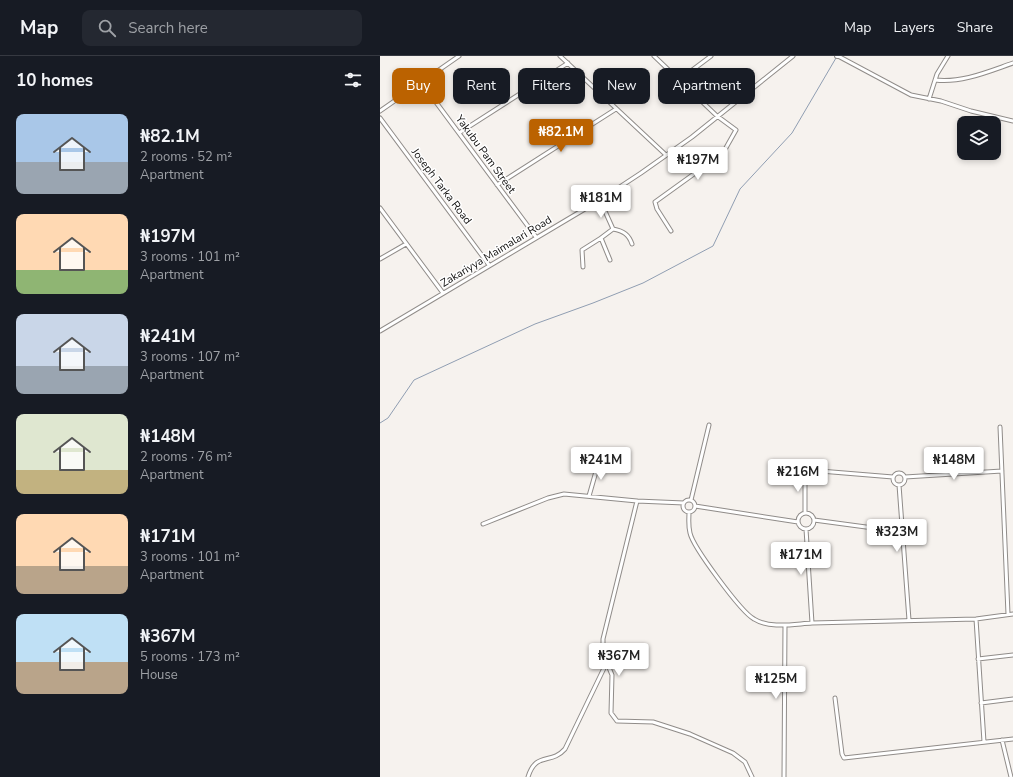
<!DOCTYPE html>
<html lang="en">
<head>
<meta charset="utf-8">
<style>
	:root { --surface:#171b24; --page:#242831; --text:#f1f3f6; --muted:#9ea1a6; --line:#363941; --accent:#bb6200 }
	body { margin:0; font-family:"Nunito Sans",sans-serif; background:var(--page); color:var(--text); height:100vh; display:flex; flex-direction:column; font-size:15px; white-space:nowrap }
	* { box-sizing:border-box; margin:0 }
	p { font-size:13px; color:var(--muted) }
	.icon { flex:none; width:22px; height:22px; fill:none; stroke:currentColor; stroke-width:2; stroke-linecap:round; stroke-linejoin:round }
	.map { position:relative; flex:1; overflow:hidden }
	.side { display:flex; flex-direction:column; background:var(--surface); width:380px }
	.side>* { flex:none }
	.guide { position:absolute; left:12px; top:12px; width:380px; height:36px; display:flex; gap:8px }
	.buttons { position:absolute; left:577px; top:60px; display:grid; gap:8px }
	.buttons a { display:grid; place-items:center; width:44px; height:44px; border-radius:8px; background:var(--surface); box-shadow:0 2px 6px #0003; font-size:20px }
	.price { position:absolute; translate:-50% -34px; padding:0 9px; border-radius:4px; background:#fff; color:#222; font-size:13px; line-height:26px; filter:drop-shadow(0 1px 2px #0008) }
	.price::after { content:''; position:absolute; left:50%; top:24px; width:12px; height:9px; margin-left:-6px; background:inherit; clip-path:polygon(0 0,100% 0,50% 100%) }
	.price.current { background:var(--accent); color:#fff }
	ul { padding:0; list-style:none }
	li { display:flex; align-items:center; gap:12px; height:100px; padding:0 16px }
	li span { display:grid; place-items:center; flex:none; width:112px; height:80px; border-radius:8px; color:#555 }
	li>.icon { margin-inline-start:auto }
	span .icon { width:48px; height:48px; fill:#fffc; stroke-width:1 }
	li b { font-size:17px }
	h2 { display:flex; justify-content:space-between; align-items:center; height:48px; padding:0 16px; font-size:17px }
	.chip { padding:0 14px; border-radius:8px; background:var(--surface); box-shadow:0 2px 6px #0003; font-size:14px; line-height:36px }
	.chip.current { background:var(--accent); color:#fff }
	header { display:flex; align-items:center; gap:24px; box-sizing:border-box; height:56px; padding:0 20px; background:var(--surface); border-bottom:1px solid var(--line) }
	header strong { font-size:19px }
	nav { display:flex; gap:22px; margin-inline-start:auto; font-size:14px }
	.search { width:280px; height:36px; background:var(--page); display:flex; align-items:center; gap:10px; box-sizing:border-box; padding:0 14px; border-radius:8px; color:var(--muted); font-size:15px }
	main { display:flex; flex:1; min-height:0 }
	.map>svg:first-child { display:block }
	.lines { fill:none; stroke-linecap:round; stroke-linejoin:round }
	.stream { stroke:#909eb2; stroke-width:1 }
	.minor-casing { stroke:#908c89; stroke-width:5 }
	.tertiary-casing { stroke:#908c89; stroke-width:6 }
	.minor { stroke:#fff; stroke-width:3 }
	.tertiary { stroke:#fff; stroke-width:4 }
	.labels { text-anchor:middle; stroke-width:3; stroke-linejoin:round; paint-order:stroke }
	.street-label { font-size:11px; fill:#100f0e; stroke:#fff }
</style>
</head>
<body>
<header>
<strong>Map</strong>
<div class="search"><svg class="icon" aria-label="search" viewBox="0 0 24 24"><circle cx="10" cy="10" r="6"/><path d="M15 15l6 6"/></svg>Search here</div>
<nav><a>Map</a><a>Layers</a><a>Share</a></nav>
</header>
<main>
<section class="side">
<h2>10 homes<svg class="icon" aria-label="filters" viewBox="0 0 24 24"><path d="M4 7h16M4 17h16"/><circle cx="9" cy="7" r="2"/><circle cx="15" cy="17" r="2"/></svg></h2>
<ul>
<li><span style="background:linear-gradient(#a9c7e8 60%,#9aa5b1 0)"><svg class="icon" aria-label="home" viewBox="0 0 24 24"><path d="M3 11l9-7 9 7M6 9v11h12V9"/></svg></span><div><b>₦82.1M</b><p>2 rooms · 52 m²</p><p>Apartment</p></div></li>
<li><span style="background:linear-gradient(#ffd9b3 70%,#8fb573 0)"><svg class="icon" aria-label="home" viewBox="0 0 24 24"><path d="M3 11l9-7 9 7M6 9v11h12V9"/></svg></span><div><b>₦197M</b><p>3 rooms · 101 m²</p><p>Apartment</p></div></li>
<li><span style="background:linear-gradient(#c9d6e8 65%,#9aa5b1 0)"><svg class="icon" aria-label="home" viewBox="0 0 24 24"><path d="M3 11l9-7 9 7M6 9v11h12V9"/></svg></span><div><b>₦241M</b><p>3 rooms · 107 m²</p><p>Apartment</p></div></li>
<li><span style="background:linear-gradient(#dfe7d0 70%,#c2b280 0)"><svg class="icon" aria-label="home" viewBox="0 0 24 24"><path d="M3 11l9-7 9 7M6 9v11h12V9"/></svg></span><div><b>₦148M</b><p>2 rooms · 76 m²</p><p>Apartment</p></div></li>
<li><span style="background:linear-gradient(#ffd9b3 65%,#b9a48a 0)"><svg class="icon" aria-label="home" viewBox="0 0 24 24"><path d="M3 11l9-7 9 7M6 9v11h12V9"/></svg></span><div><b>₦171M</b><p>3 rooms · 101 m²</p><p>Apartment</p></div></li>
<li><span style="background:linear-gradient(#bfe0f5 60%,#b9a48a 0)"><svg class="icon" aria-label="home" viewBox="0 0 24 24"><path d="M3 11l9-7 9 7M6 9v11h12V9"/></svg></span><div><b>₦367M</b><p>5 rooms · 173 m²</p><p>House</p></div></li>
</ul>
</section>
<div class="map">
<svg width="633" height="721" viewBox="0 0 633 721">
	<rect width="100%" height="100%" fill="#f6f2ee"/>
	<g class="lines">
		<path class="stream" d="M0,367L8,362L34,324L155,268L213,247L263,227L333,190L360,133L412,77L456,2"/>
		<g class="minor-casing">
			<path id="minor" d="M180,0L286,99
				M274,0L337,60L356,74L343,97L275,146L277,153L291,175
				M458,0L531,39L561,45L591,55L633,65
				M299,24L331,0
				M555,24C582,27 607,16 633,7
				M41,26L156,181
				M549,43L557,18L568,0
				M0,55L79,0
				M0,62L109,209
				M79,77L188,7
				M117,129L236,53
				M220,144L233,173L221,182
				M0,152L63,237
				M233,173C244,175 249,179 252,188
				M0,203L26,188
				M203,211L202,194L221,182L230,204
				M0,275L220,144L261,117L312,81L413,0
				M620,371L628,558
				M216 400a5 5 0 1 1 10 0a5 5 0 1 1-10 0Z
				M513 423a6 6 0 1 1 12 0a6 6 0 1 1-12 0Z
				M525,421L622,415
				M519,429L529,564
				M209,440L219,405
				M311,444L329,369
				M303 450a6 6 0 1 1 12 0a6 6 0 1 1-12 0Z
				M257,445L223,583V597L232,619L231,657L237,665L273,666L310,678L353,697L365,706L372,721
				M315,450L418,466
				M309,456C309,463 308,469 310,477C313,491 361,556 374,563C390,573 414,568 432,567L596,563L633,558
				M425,457V417L428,414L513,421
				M418 465a8 8 0 1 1 16 0a8 8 0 1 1-16 0Z
				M434,464L523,476
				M103,468L168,442L184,438L257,445L304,447
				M426,473L432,567
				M596,563L604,686
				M598,603L633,599
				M455,642L462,698L464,702L633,683
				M601,647L633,643
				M622,684L631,721
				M148,721C156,695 171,709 185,693L227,606
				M404,721L405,569"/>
		</g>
		<g class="tertiary-casing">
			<path id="tertiary" d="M457,0H458"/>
		</g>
		<use href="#minor" class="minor"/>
		<use href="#tertiary" class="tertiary"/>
	</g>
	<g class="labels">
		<g class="street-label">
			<text transform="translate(106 98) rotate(54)" y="4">Yakubu Pam Street</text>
			<text transform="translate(62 130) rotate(53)" y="4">Joseph Tarka Road</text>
			<text transform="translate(116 195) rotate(-31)" y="4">Zakariyya Maimalari Road</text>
		</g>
	</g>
</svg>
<div class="buttons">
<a><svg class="icon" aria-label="layers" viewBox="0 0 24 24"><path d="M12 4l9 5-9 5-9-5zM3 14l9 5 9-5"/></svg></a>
</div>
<b class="price current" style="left:181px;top:97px">₦82.1M</b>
<b class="price" style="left:318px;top:125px">₦197M</b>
<b class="price" style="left:221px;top:163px">₦181M</b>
<b class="price" style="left:221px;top:425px">₦241M</b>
<b class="price" style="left:574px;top:425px">₦148M</b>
<b class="price" style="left:418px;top:437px">₦216M</b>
<b class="price" style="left:517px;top:497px">₦323M</b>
<b class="price" style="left:421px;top:520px">₦171M</b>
<b class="price" style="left:239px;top:621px">₦367M</b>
<b class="price" style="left:396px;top:644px">₦125M</b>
<div class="guide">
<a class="chip current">Buy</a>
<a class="chip">Rent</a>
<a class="chip">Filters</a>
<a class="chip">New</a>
<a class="chip">Apartment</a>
</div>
</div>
</main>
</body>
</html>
